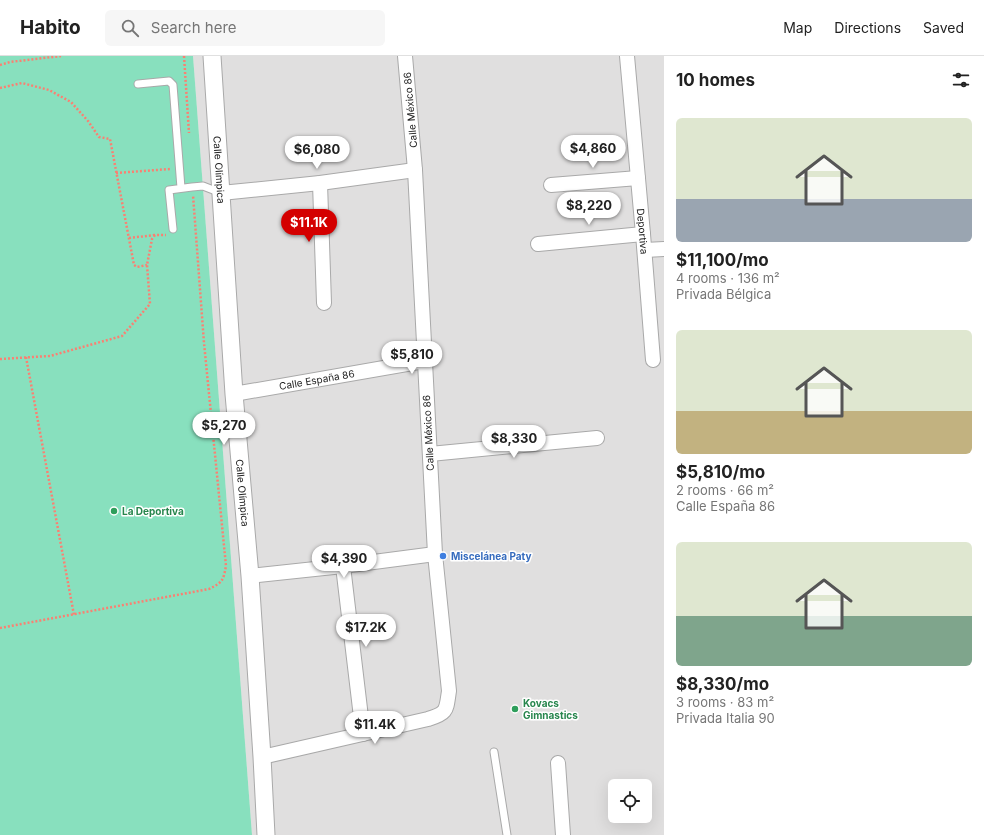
<!DOCTYPE html>
<html lang="en">
<head>
<meta charset="utf-8">
<style>
	:root { --surface:#fff; --page:#f6f6f6; --text:#222; --muted:#767676; --line:#e0e0e0; --accent:#d40000 }
	body { margin:0; font-family:Inter,sans-serif; background:var(--page); color:var(--text); height:100vh; display:flex; flex-direction:column; font-size:15px; white-space:nowrap }
	* { box-sizing:border-box; margin:0 }
	p { font-size:13px; color:var(--muted) }
	.icon { flex:none; width:22px; height:22px; fill:none; stroke:currentColor; stroke-width:2; stroke-linecap:round; stroke-linejoin:round }
	.map { position:relative; flex:1; overflow:hidden }
	.drawer { display:flex; flex-direction:column; background:var(--surface); width:320px }
	.drawer>* { flex:none }
	.tools { position:absolute; left:608px; top:723px; display:grid; gap:8px }
	.tools a { display:grid; place-items:center; width:44px; height:44px; border-radius:6px; background:var(--surface); box-shadow:0 4px 16px #0002; font-size:20px }
	.price { position:absolute; translate:-50% -34px; padding:0 9px; border-radius:14px; background:#fff; color:#222; font-size:13px; line-height:26px; filter:drop-shadow(0 1px 2px #0008) }
	.price::after { content:''; position:absolute; left:50%; top:24px; width:12px; height:9px; margin-left:-6px; background:inherit; clip-path:polygon(0 0,100% 0,50% 100%) }
	.price.active { background:var(--accent); color:#fff }
	ul { padding:0; list-style:none }
	li { display:grid; align-content:center; gap:8px; height:212px; padding:0 12px }
	li span { display:grid; place-items:center; height:124px; border-radius:6px; color:#555 }
	li>.icon { margin-inline-start:auto }
	span .icon { width:72px; height:72px; fill:#fffc; stroke-width:1 }
	li b { font-size:17px }
	h2 { display:flex; justify-content:space-between; align-items:center; height:48px; padding:0 12px; font-size:17px }
	header { display:flex; align-items:center; gap:24px; box-sizing:border-box; height:56px; padding:0 20px; background:var(--surface); border-bottom:1px solid var(--line) }
	header strong { font-size:19px }
	nav { display:flex; gap:22px; margin-inline-start:auto; font-size:14px }
	.search { width:280px; height:36px; background:var(--page); display:flex; align-items:center; gap:10px; box-sizing:border-box; padding:0 14px; border-radius:6px; color:var(--muted); font-size:15px }
	main { display:flex; flex:1; min-height:0 }
	.map>svg:first-child { display:block }
	.residential { fill:#e0dfdf; fill-rule:evenodd }
	.pitch { fill:#88e0be }
	.lines { fill:none; stroke-linecap:round; stroke-linejoin:round }
	.service-casing { stroke:#a9a9a9; stroke-width:9 }
	.minor-casing { stroke:#a9a9a9; stroke-width:16 }
	.tertiary-casing { stroke:#a9a9a9; stroke-width:19 }
	.path { stroke:#fa8072; stroke-width:2.5; stroke-dasharray:2 2; stroke-linecap:butt }
	.service { stroke:#fff; stroke-width:7 }
	.minor { stroke:#fff; stroke-width:14 }
	.tertiary { stroke:#fff; stroke-width:17 }
	.leisure-dot { fill:#2e9e5b; stroke:#fff; stroke-width:1.5 }
	.shop-dot { fill:#3f7fe0; stroke:#fff; stroke-width:1.5 }
	.labels { text-anchor:middle; stroke-width:3; stroke-linejoin:round; paint-order:stroke }
	.street-label { font-size:10px; fill:#222; stroke:#fff }
	.leisure-label { font-size:10px; font-weight:bold; fill:#27864d; stroke:#fff; text-anchor:start }
	.shop-label { font-size:10px; font-weight:bold; fill:#366cbe; stroke:#fff; text-anchor:start }
</style>
</head>
<body>
<header>
<strong>Habito</strong>
<div class="search"><svg class="icon" aria-label="search" viewBox="0 0 24 24"><circle cx="10" cy="10" r="6"/><path d="M15 15l6 6"/></svg>Search here</div>
<nav><a>Map</a><a>Directions</a><a>Saved</a></nav>
</header>
<main>
<div class="map">
<svg width="664" height="779" viewBox="0 0 664 779">
	<rect width="100%" height="100%" fill="#f2efe9"/>
	<path class="residential" d="M193,0H664V779H252ZM615,730H645V760H615Z"/>
	<path class="pitch" d="M0,0H193L252,779H0Z"/>
	<g class="lines">
		<g class="service-casing">
			<path id="service" d="M138,28L169,25L173,29L181,132
				M173,173L169,134L192,131L203,130L221,137
				M494,696L507,779"/>
		</g>
		<g class="minor-casing">
			<g id="minor">
				<path id="s1" d="M627,0L643,178L653,304"/>
				<path d="M320,127L324,247"/>
				<path d="M551,129L638,122"/>
				<path d="M221,137L320,127L415,114"/>
				<path d="M538,188L643,178"/>
				<path d="M645,194L664,193"/>
				<path id="s2" d="M234,338L424,305"/>
				<path d="M430,398L597,382"/>
				<path d="M343,510L363,678"/>
				<path d="M250,520L343,510L435,498"/>
				<path d="M262,701L428,663C448,657 446,654 449,635L435,498L415,114L405,0"/>
				<path d="M558,707L563,779"/>
			</g>
		</g>
		<g class="tertiary-casing">
			<g id="tertiary">
				<path id="s3" d="M212,0L234,338L250,520L262,701L266,779"/>
			</g>
		</g>
		<path class="path" d="M184,0L189,77
			M0,9L10,6L61,0
			M0,32L22,27L49,34L71,46L88,65L99,81L110,83L134,209L137,211L147,209
			M116,117L170,113
			M129,182L155,179
			M26,301L74,559
			M0,303L50,300L122,280L150,248L147,209L152,183L155,179H166
			M0,572L209,533C223,526 223,525 226,510L204,287L193,139"/>
		<use href="#service" class="service"/>
		<use href="#minor" class="minor"/>
		<use href="#tertiary" class="tertiary"/>
	</g>
	<g class="leisure-dot">
		<circle cx="114" cy="455" r="4"/>
		<circle cx="515" cy="653" r="4"/>
	</g>
	<circle class="shop-dot" cx="443" cy="500" r="4"/>
	<g class="labels">
		<g class="street-label">
			<text transform="translate(410 54) rotate(-95)" y="4">Calle México 86</text>
			<text dy="4" stroke="none"><textPath href="#s3" startOffset="114">Calle Olímpica</textPath></text>
			<text dy="4" stroke="none"><textPath href="#s1" startOffset="176">Deportiva</textPath></text>
			<text dy="4" stroke="none"><textPath href="#s2" startOffset="84">Calle España 86</textPath></text>
			<text transform="translate(428 377) rotate(-93)" y="4">Calle México 86</text>
			<text dy="4" stroke="none"><textPath href="#s3" startOffset="438">Calle Olímpica</textPath></text>
		</g>
		<g class="leisure-label">
			<text x="122" y="459">La Deportiva</text>
			<text x="523" y="651">Kovacs<tspan x="523" dy="12">Gimnastics</tspan></text>
		</g>
		<g class="shop-label">
			<text x="451" y="504">Miscelánea Paty</text>
		</g>
	</g>
</svg>
<div class="tools">
<a><svg class="icon" aria-label="locate" viewBox="0 0 24 24"><circle cx="12" cy="12" r="6"/><path d="M12 2v4M12 18v4M2 12h4M18 12h4"/></svg></a>
</div>
<b class="price" style="left:593px;top:113px">$4,860</b>
<b class="price" style="left:317px;top:114px">$6,080</b>
<b class="price" style="left:589px;top:170px">$8,220</b>
<b class="price active" style="left:309px;top:187px">$11.1K</b>
<b class="price" style="left:412px;top:319px">$5,810</b>
<b class="price" style="left:224px;top:390px">$5,270</b>
<b class="price" style="left:514px;top:403px">$8,330</b>
<b class="price" style="left:344px;top:523px">$4,390</b>
<b class="price" style="left:366px;top:592px">$17.2K</b>
<b class="price" style="left:375px;top:689px">$11.4K</b>
</div>
<section class="drawer">
<h2>10 homes<svg class="icon" aria-label="filters" viewBox="0 0 24 24"><path d="M4 7h16M4 17h16"/><circle cx="9" cy="7" r="2"/><circle cx="15" cy="17" r="2"/></svg></h2>
<ul>
<li><span style="background:linear-gradient(#dfe7d0 65%,#9aa5b1 0)"><svg class="icon" aria-label="home" viewBox="0 0 24 24"><path d="M3 11l9-7 9 7M6 9v11h12V9"/></svg></span><div><b>$11,100/mo</b><p>4 rooms · 136 m²</p><p>Privada Bélgica</p></div></li>
<li><span style="background:linear-gradient(#dfe7d0 65%,#c2b280 0)"><svg class="icon" aria-label="home" viewBox="0 0 24 24"><path d="M3 11l9-7 9 7M6 9v11h12V9"/></svg></span><div><b>$5,810/mo</b><p>2 rooms · 66 m²</p><p>Calle España 86</p></div></li>
<li><span style="background:linear-gradient(#dfe7d0 60%,#7fa58c 0)"><svg class="icon" aria-label="home" viewBox="0 0 24 24"><path d="M3 11l9-7 9 7M6 9v11h12V9"/></svg></span><div><b>$8,330/mo</b><p>3 rooms · 83 m²</p><p>Privada Italia 90</p></div></li>
</ul>
</section>
</main>
</body>
</html>
